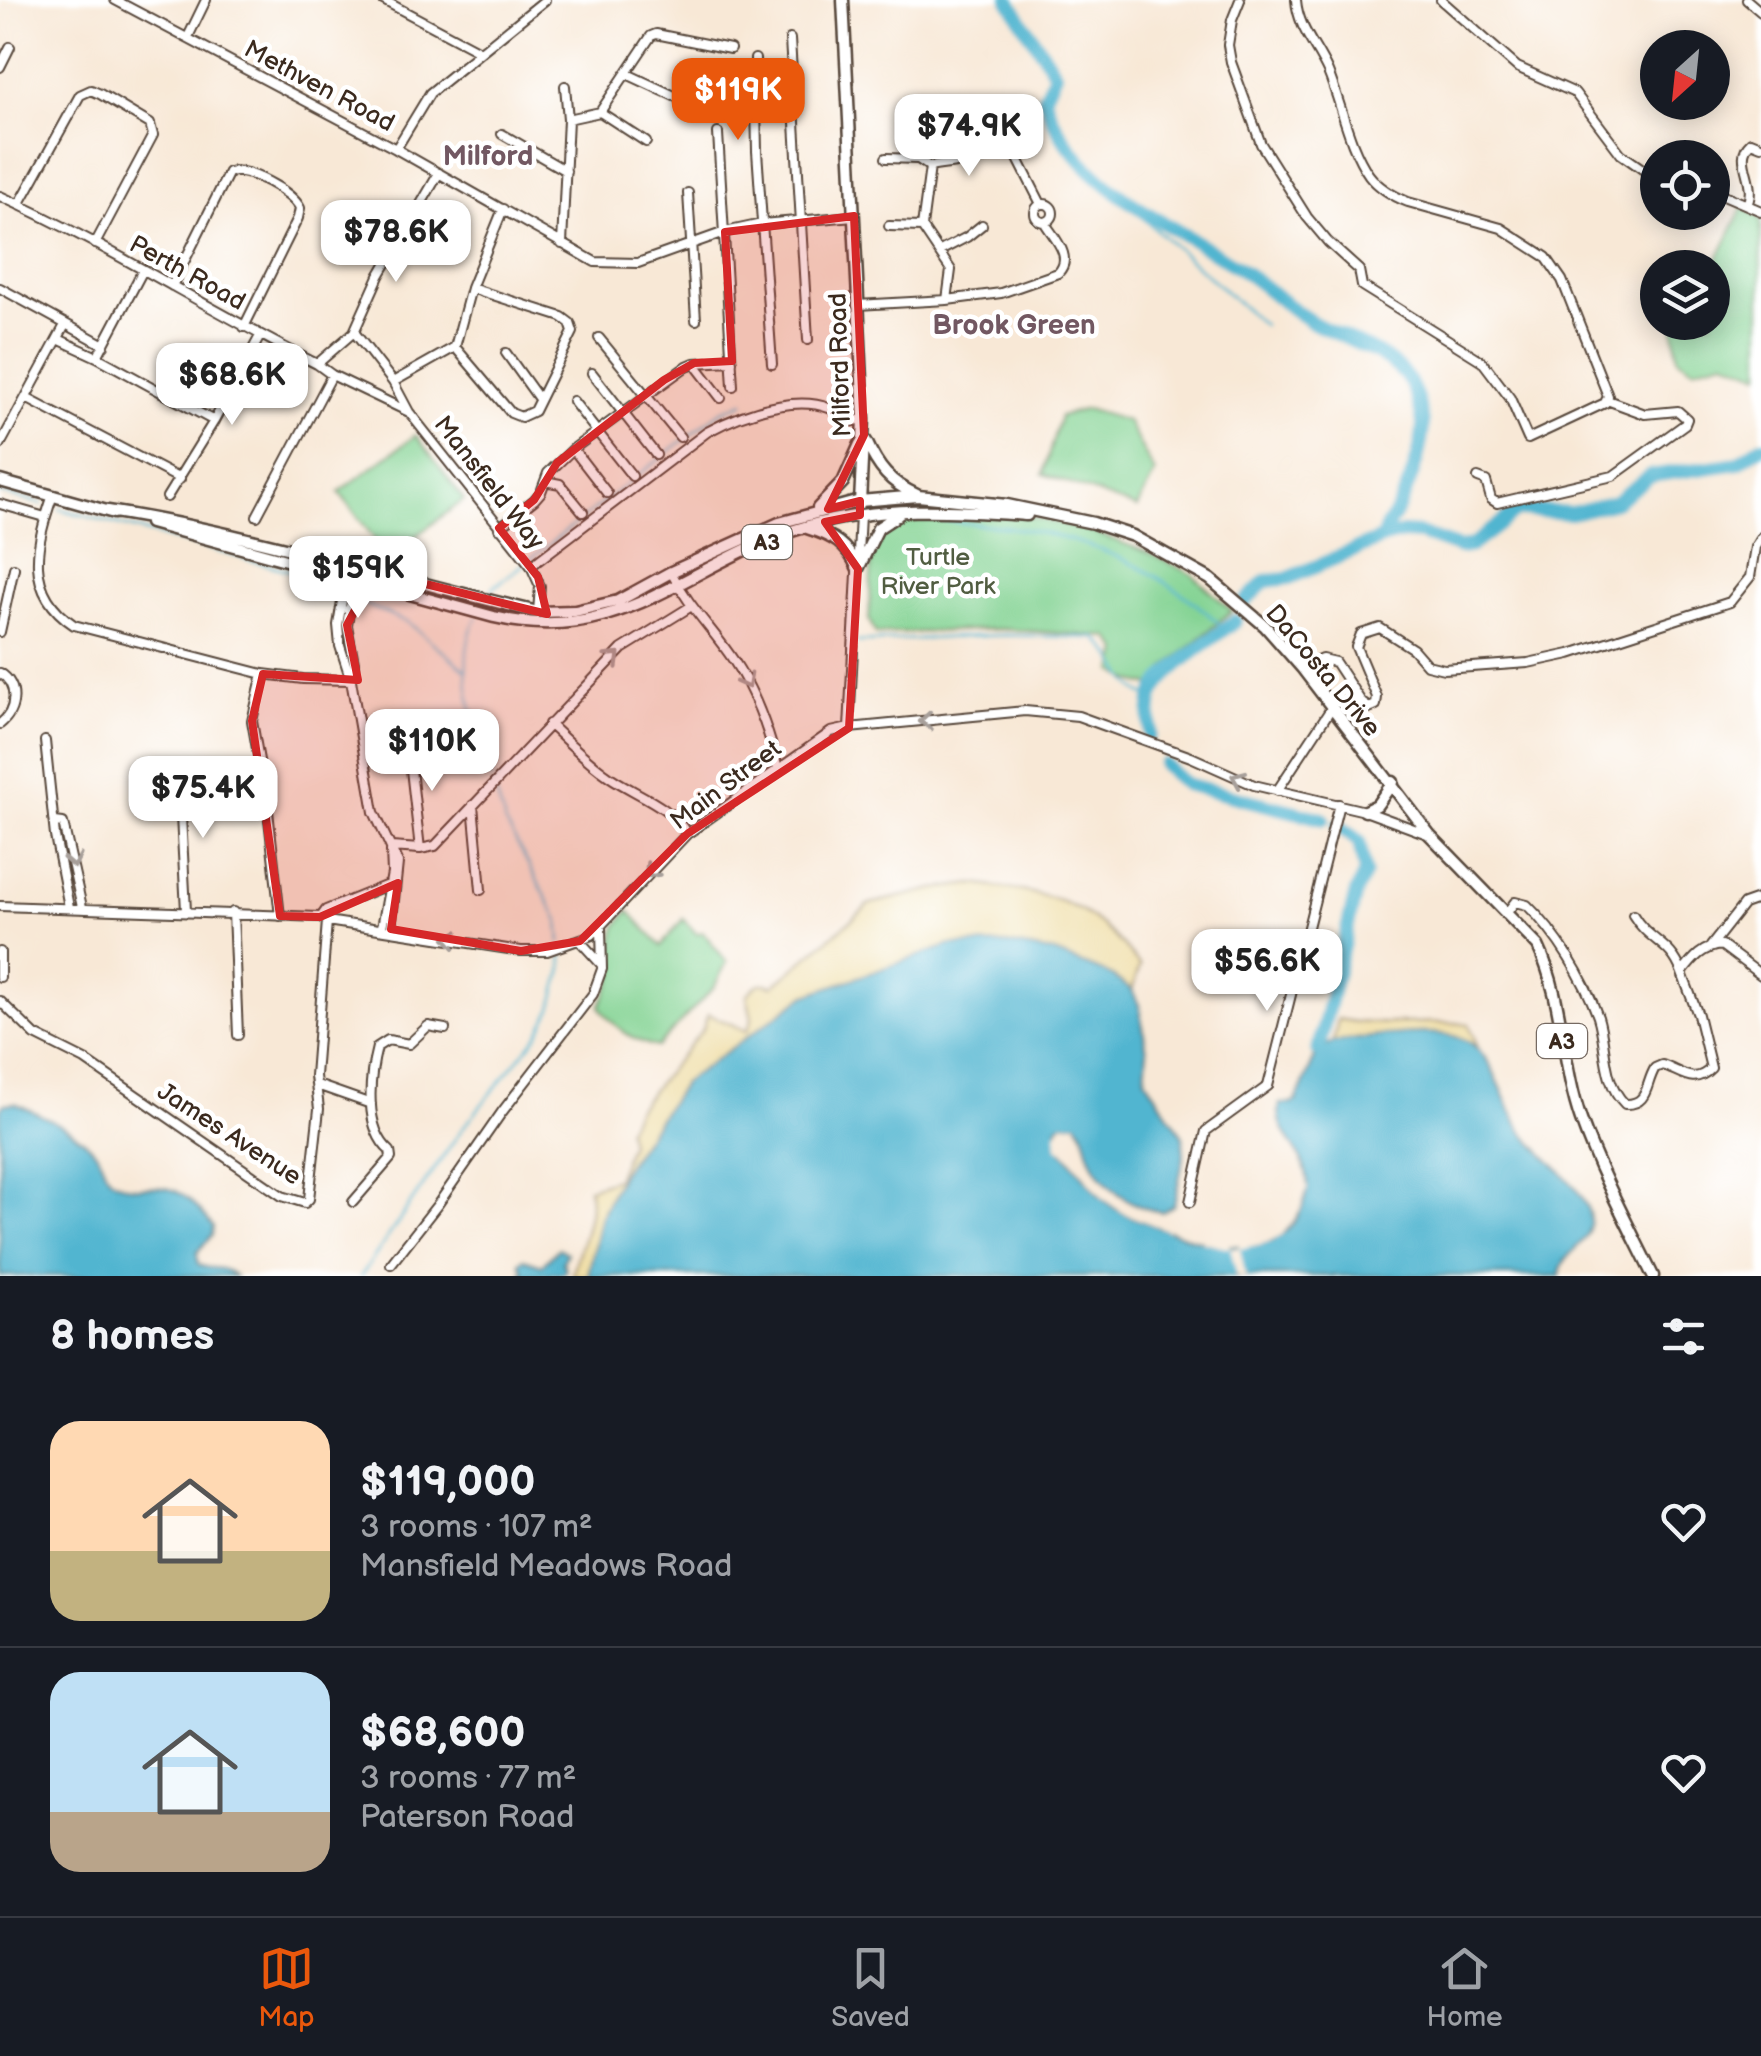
<!DOCTYPE html>
<html lang="en">
<head>
<meta charset="utf-8">
<style>
	:root { --surface:#171b24; --page:#20242c; --text:#f1f3f6; --muted:#9ea1a6; --line:#363941; --accent:#ea580c }
	body { margin:0; font-family:"Balsamiq Sans",sans-serif; background:var(--page); color:var(--text); height:100vh; display:flex; flex-direction:column; font-size:38px; white-space:nowrap }
	* { box-sizing:border-box; margin:0 }
	p { font-size:32px; color:var(--muted) }
	.icon { flex:none; width:55px; height:55px; fill:none; stroke:currentColor; stroke-width:2; stroke-linecap:round; stroke-linejoin:round }
	.map { position:relative; height:1276px; overflow:hidden }
	.details { display:flex; flex-direction:column; background:var(--surface); flex:1 }
	.details>* { flex:none }
	.needle { width:65px; rotate:207deg }
	.buttons { position:absolute; left:1640px; top:30px; display:grid; gap:20px }
	.buttons a { display:grid; place-items:center; width:90px; height:90px; border-radius:50%; background:var(--surface); box-shadow:0 5px 25px #0003; font-size:50px }
	.price { position:absolute; translate:-50% -85px; padding:0 22px; border-radius:20px; background:#fff; color:#222; font-size:32px; line-height:65px; filter:drop-shadow(0 2px 5px #0008) }
	.price::after { content:''; position:absolute; left:50%; top:60px; width:30px; height:22px; margin-left:-15px; background:inherit; clip-path:polygon(0 0,100% 0,50% 100%) }
	.price.selected { background:var(--accent); color:#fff }
	ul { padding:0; list-style:none }
	li { display:flex; align-items:center; gap:30px; height:250px; padding:0 50px }
	li+li { border-top:2px solid var(--line) }
	li span { display:grid; place-items:center; flex:none; width:280px; height:200px; border-radius:30px; color:#555 }
	li>.icon { margin-inline-start:auto }
	span .icon { width:120px; height:120px; fill:#fffc; stroke-width:1 }
	li b { font-size:42px }
	h2 { display:flex; justify-content:space-between; align-items:center; height:120px; padding:0 50px; font-size:42px }
	.dock { display:flex; justify-content:space-around; align-items:center; height:140px; border-top:2px solid var(--line); background:var(--surface); font-size:28px; color:var(--muted) }
	.dock a { display:grid; justify-items:center; gap:5px }
	.dock .selected { color:var(--accent) }
	.map>svg:first-child { display:block }
	.green { fill:#83d393; stroke:#5f7e58; stroke-width:2.5 }
	.sand { fill:#eeda9e; stroke:#94825e; stroke-width:2.5 }
	.water { fill:#51b5d0; stroke:#467077; stroke-width:2.5 }
	.pier { fill:#f8e8d6 }
	.lines { fill:none; stroke-linecap:round; stroke-linejoin:round }
	.stream { stroke:#51b5d0; stroke-width:2.5 }
	.river { stroke:#51b5d0; stroke-width:14 }
	.minor-casing { stroke:#57463a; stroke-width:12 }
	.major-casing { stroke:#57463a; stroke-width:15 }
	.minor { stroke:#fff; stroke-width:8 }
	.major { stroke:#fff; stroke-width:10 }
	.oneway { stroke:#a79f9a }
	.marked { fill:#d62828; fill-opacity:0.2; stroke:#d62828; stroke-width:8; stroke-linejoin:round }
	.labels { text-anchor:middle; stroke-width:9; stroke-linejoin:round; paint-order:stroke }
	.shield { fill:#fff; stroke:#766a62; stroke-width:2.5 }
	.shield-label { font-size:22px; font-weight:bold; fill:#3b2a1e }
	.street-label { font-size:25px; fill:#3b2a1e; stroke:#fff }
	.park-label { font-size:25px; fill:#515d41; stroke:#fff }
	.neighbourhood-label { font-size:28px; font-weight:bold; fill:#725862; stroke:#fff }
</style>
</head>
<body>
<div class="map">
<svg width="1761" height="1276" viewBox="0 0 1761 1276">
	<rect width="100%" height="100%" fill="#fff"/>
	<filter id="ink" filterUnits="userSpaceOnUse"><feTurbulence type="fractalNoise" baseFrequency=".01" numOctaves="2"/><feDisplacementMap in="SourceGraphic" scale="20" xChannelSelector="R" yChannelSelector="G"/><feConvolveMatrix kernelMatrix="1 2 1 2 8 2 1 2 1" color-interpolation-filters="sRGB"/></filter>
	<filter id="wash" filterUnits="userSpaceOnUse"><feTurbulence type="fractalNoise" baseFrequency=".0048" numOctaves="4" result="noise"/><feDisplacementMap in="SourceGraphic" scale="40" xChannelSelector="R" yChannelSelector="G"/><feGaussianBlur stdDeviation="2.25" result="paint"/><feColorMatrix in="noise" values="0 0 0 0 0 0 0 0 0 0 0 0 0 0 0 0 0 1.4 0 .05"/><feComposite in="paint" operator="in"/></filter>
	<g filter="url(#wash)">
		<rect width="100%" height="100%" fill="#f8e8d6"/>
		<path class="green" d="M1743,207L1761,219V374L1725,360L1693,368L1678,358L1674,329L1677,323L1712,322L1713,269Z
			M1086,409L1127,421L1155,473L1137,508L1043,474L1060,416Z
			M416,435L464,500L388,557L339,492Z
			M906,514L1027,516L1087,530L1147,552L1192,574L1232,611L1167,666L1154,686L1131,681L1114,671L1119,650L1109,637L1000,629L876,634L869,620L872,553L886,528Z
			M629,911L661,946L683,919L697,934L703,932L727,962L714,987L657,1047C635,1042 611,1026 600,1006C604,996 612,984 614,974C618,945 604,936 629,911Z"/>
		<path class="sand" d="M973,884C1053,894 1089,900 1140,966L1132,990L1111,975L806,995L683,1083L622,1172L601,1216L588,1276H573C577,1247 596,1216 588,1188L616,1179L630,1143L627,1129L636,1110L703,1029L708,1014L747,1031L752,1019L747,996C755,984 760,981 773,986L870,904L934,889Z
			M1338,1019C1380,1028 1426,1019 1469,1024L1477,1045L1442,1035L1333,1042Z"/>
		<path class="water" d="M1006,944L1052,952L1111,975L1132,990L1139,1005L1147,1051L1145,1078L1183,1136L1184,1156L1174,1205L1162,1212C1130,1208 1100,1185 1089,1153C1085,1142 1086,1132 1077,1123H1063L1058,1126V1147C1076,1162 1086,1183 1103,1199C1118,1213 1138,1219 1157,1226C1211,1248 1294,1269 1307,1188C1312,1156 1272,1133 1280,1104H1291L1296,1101L1318,1050L1333,1042C1369,1038 1429,1026 1463,1039C1494,1050 1504,1107 1524,1133C1541,1156 1594,1193 1590,1225C1586,1247 1561,1253 1560,1276H588L601,1216L622,1172L683,1083L806,995L950,945Z
			M15,1103C40,1115 78,1130 96,1152C103,1161 102,1172 112,1179C131,1192 145,1185 165,1188C184,1190 203,1213 213,1227L212,1235L197,1253L198,1264C210,1272 220,1263 235,1276H0V1109L4,1104Z
			M559,1248L567,1253L563,1262L566,1270L564,1273L520,1275L524,1273L520,1262L524,1259L542,1265Z"/>
		<path class="pier" d="M1063,1123H1077L1076,1129H1062V1144L1074,1154L1105,1194L1125,1209L1170,1226L1169,1231L1123,1213L1102,1198L1070,1157L1057,1147L1056,1133Z
			M1303,1184L1308,1185L1300,1211L1282,1235L1266,1243L1240,1249L1246,1276H1237L1230,1248L1203,1242V1237L1229,1242L1230,1248H1239V1243L1264,1239L1279,1231L1296,1209Z"/>
		<g class="lines">
			<path class="stream" d="M1115,193L1263,325
				M0,493L42,504
				M60,509L299,573L333,587
				M922,518C960,524 999,524 1037,532C1111,547 1170,577 1225,629
				M488,597L494,587L720,412L744,402
				M362,603L409,623L467,671
				M477,617C452,661 477,734 492,779
				M858,642L1005,635L1096,638C1121,658 1118,685 1152,698
				M494,787L505,822L559,920L561,943
				M361,1276L462,1129L538,1035L552,1008L563,968L562,951"/>
			<path class="river" d="M1009,0L1055,73L1044,97C1075,194 1177,222 1251,277C1272,292 1290,309 1312,322C1340,338 1392,353 1409,381C1415,390 1422,414 1423,424C1423,448 1408,491 1396,512C1390,522 1385,526 1383,538
				M1245,601L1266,581L1289,578L1383,538L1403,533L1420,534L1460,548L1471,546L1518,510L1571,513L1615,502L1650,476L1738,463L1761,446
				M1150,735C1151,723 1149,707 1153,696C1163,670 1213,639 1235,621
				M1164,765L1185,784L1323,819
				M1318,1050L1356,892L1365,873L1359,841L1338,826"/>
		</g>
	</g>
	<g filter="url(#ink)">
		<g class="lines">
			<g class="minor-casing">
				<path id="minor" d="M115,0L396,149L595,262L638,263L725,232L762,224L854,216
					M383,0L479,51
					M1240,0L1232,20L1228,45L1231,62L1261,144L1307,217L1328,242L1359,270L1362,286L1482,361L1510,398L1528,439L1605,403L1608,396L1562,280L1546,257L1501,228L1408,202C1393,196 1379,188 1369,175C1348,145 1342,105 1328,72C1317,47 1298,28 1296,0
					M1441,0L1517,67L1575,93L1621,154L1658,180
					M1747,0L1761,12
					M188,37L206,0
					M790,39L808,340
					M755,59L757,151L772,364
					M0,67L10,47
					M627,74L685,101
					M600,112L646,142
					M568,119L600,112L651,36L656,34L730,49
					M718,133L733,386
					M502,134L566,171
					M396,149L430,93L545,0
					M886,158L918,159L930,167
					M930,167C973,159 977,169 991,124L1003,120L1013,128V149L1041,204
					M930,167L922,227L951,270L947,300
					M1712,190L1761,211
					M688,193L696,320
					M0,196C109,245 210,311 317,364L332,375L409,412
					M1035 213a9 9 0 1 1 18 0a9 9 0 1 1-18 0Z
					M19,205L80,95L91,90L100,94L150,124L153,135L95,244
					M1747,205C1758,181 1732,159 1751,142L1761,146
					M889,226L922,227
					M562,244L568,119L565,86
					M940,251L967,237L982,225
					M142,272L97,357L214,421
					M172,286L229,172C247,167 292,191 300,208L298,218L244,327
					M0,288L104,345
					M857,305L947,300L1001,293L1058,273C1074,257 1054,238 1045,223
					M354,332L393,382L409,412L531,566L540,586L538,612
					M599,338L680,437
					M58,339L97,357
					M455,347L511,413L521,417L534,411L573,332L570,323L562,317L471,288
					M506,353L539,399
					M694,363L732,361
					M317,364L354,332L379,276L439,173
					M592,373L656,455
					M393,382L455,347L471,288L503,209
					M26,398L180,479
					M573,401L632,476
					M0,445L65,325
					M573,449L607,493
					M1478,478L1486,481L1491,499L1497,503L1613,476L1685,424L1687,419L1678,411L1645,414L1607,400
					M545,481L560,484L583,512
					M53,495C36,544 23,591 74,625L263,674L303,679L351,680
					M167,497L214,421L260,336
					M0,504L45,517
					M257,516L332,375
					M499,528L534,500L541,492L548,473L573,449L687,366L694,363L721,398
					M348,565L338,625L340,646L351,680L374,812L398,863L391,929
					M531,566L707,432C744,412 816,385 849,422L864,419
					M671,572C690,609 713,629 734,661C756,694 769,731 778,769
					M0,632L14,568
					M1302,668L1322,659L1335,662L1362,703L1369,708L1376,705L1377,697L1356,647L1361,634L1380,628L1413,649L1427,665L1444,669L1528,663L1570,654L1730,602L1750,577L1755,547L1761,537
					M0,673C19,684 17,711 0,724
					M263,674L252,721L268,811L280,916
					M351,680L355,667L347,625L357,567
					M549,724C569,743 588,762 610,777C638,796 669,804 687,834
					M849,728L860,515
					M45,741L55,836L69,907
					M408,743L420,849
					M1277,791L1332,707
					M160,803L181,816L186,911
					M473,805L481,890
					M55,822L63,823L82,907
					M391,847L420,849L435,846L622,649L690,607
					M0,906L320,917L327,921L521,951H547L592,935L687,834L831,732L849,728L1025,711L1078,716L1191,757L1254,785L1365,811L1430,835
					M1508,911L1515,902L1527,905C1557,934 1584,978 1598,1017C1607,1045 1602,1082 1625,1104C1649,1105 1645,1084 1655,1068L1662,1065C1682,1072 1694,1086 1711,1068L1698,1015L1682,973C1693,959 1702,947 1721,945L1761,975
					M233,912L238,1035
					M1633,915C1649,942 1671,942 1682,973
					M321,917L326,910L390,884
					M382,927L392,873L391,851
					M580,941L601,964
					M1711,946L1744,904L1761,898
					M0,952V977
					M0,1001L35,1035L85,1060L282,1196L305,1203L309,1199L319,1109L315,1076L327,921
					M317,1085L371,1104
					M353,1202L391,1158L390,1151C364,1129 369,1078 377,1047L388,1040L409,1044L428,1026L445,1029
					M1190,1202L1206,1131L1268,1086L1339,804
					M391,1264L438,1204L502,1112L593,994L602,969L601,928"/>
			</g>
			<g class="major-casing">
				<path id="major" d="M843,0L864,419L860,503
					M866,441C878,468 890,483 917,495
					M0,481L114,513
					M818,508L843,482L860,444
					M108,511C254,534 395,579 538,612L575,611L618,601L671,572L779,523L860,501L918,496L1007,505L1093,523L1133,536L1210,579L1265,626L1302,668L1430,835L1538,946C1564,1000 1561,1063 1581,1120C1600,1173 1628,1225 1653,1276
					M150,523L494,617C625,648 692,558 808,526C883,505 951,510 1027,515
					M807,528C833,536 847,544 858,569
					M858,569L878,528L898,515
					M349,610L363,593L375,586
					M1365,811L1377,805L1393,782"/>
			</g>
			<use href="#minor" class="minor"/>
			<use href="#major" class="major"/>
		</g>
		<defs><path id="oneway-chevron" d="M-2-3.5L2.5 0L-2 3.5" fill="none" stroke-width="1.6" stroke-linecap="round" stroke-linejoin="round" transform="scale(2.5)"/></defs>
		<g class="oneway">
			<use href="#oneway-chevron" transform="translate(614 658) rotate(-44)"/>
			<use href="#oneway-chevron" transform="translate(746 682) rotate(62)"/>
			<use href="#oneway-chevron" transform="translate(926 721) rotate(175)"/>
			<use href="#oneway-chevron" transform="translate(1238 778) rotate(-157)"/>
			<use href="#oneway-chevron" transform="translate(73 861) rotate(79)"/>
			<use href="#oneway-chevron" transform="translate(650 872) rotate(135)"/>
			<use href="#oneway-chevron" transform="translate(451 939) rotate(-170)"/>
		</g>
	</g>
	<path class="marked" d="M854,216L864,435L828,509L860,501V515L825,522L858,569L849,728L687,834L580,941L521,951L391,929L398,883L320,917L280,916L252,721L263,674L358,680L347,625L369,584L354,580L357,567L547,614L538,577L499,528L534,500L557,463L664,380L694,363L732,361L725,232Z"/>
	<g class="labels">
		<g class="shield">
			<rect x="742" y="525" width="50" height="34" rx="8"/>
			<rect x="1537" y="1024" width="50" height="34" rx="8"/>
		</g>
		<g class="shield-label">
			<text x="767" y="550">A3</text>
			<text x="1562" y="1049">A3</text>
		</g>
		<g class="street-label">
			<text transform="translate(320 85) rotate(28)" y="9">Methven Road</text>
			<text transform="translate(188 272) rotate(29)" y="9">Perth Road</text>
			<text transform="translate(839 365) rotate(-92)" y="9">Milford Road</text>
			<text transform="translate(490 482) rotate(52)" y="9">Mansfield Way</text>
			<text transform="translate(1324 670) rotate(50)" y="9">DaCosta Drive</text>
			<text transform="translate(725 784) rotate(-37)" y="9">Main Street</text>
			<text transform="translate(230 1133) rotate(33)" y="9">James Avenue</text>
		</g>
		<g class="park-label">
			<text x="938" y="565">Turtle<tspan x="938" dy="29">River Park</tspan></text>
		</g>
		<g class="neighbourhood-label">
			<text x="488" y="165">Milford</text>
			<text x="1014" y="334">Brook Green</text>
		</g>
	</g>
</svg>
<div class="buttons">
<a><svg class="needle" viewBox="-14 -14 28 28"><path d="M0-13l5 13h-10z" fill="#e53935"/><path d="M0 13l5-13h-10z" fill="#9ea1a6"/></svg></a>
<a><svg class="icon" aria-label="locate" viewBox="0 0 24 24"><circle cx="12" cy="12" r="6"/><path d="M12 2v4M12 18v4M2 12h4M18 12h4"/></svg></a>
<a><svg class="icon" aria-label="layers" viewBox="0 0 24 24"><path d="M12 4l9 5-9 5-9-5zM3 14l9 5 9-5"/></svg></a>
</div>
<b class="price selected" style="left:738px;top:143px">$119K</b>
<b class="price" style="left:969px;top:179px">$74.9K</b>
<b class="price" style="left:396px;top:285px">$78.6K</b>
<b class="price" style="left:232px;top:428px">$68.6K</b>
<b class="price" style="left:358px;top:621px">$159K</b>
<b class="price" style="left:432px;top:794px">$110K</b>
<b class="price" style="left:203px;top:841px">$75.4K</b>
<b class="price" style="left:1267px;top:1014px">$56.6K</b>
</div>
<section class="details">
<h2>8 homes<svg class="icon" aria-label="filters" viewBox="0 0 24 24"><path d="M4 7h16M4 17h16"/><circle cx="9" cy="7" r="2"/><circle cx="15" cy="17" r="2"/></svg></h2>
<ul>
<li><span style="background:linear-gradient(#ffd9b3 65%,#c2b280 0)"><svg class="icon" aria-label="home" viewBox="0 0 24 24"><path d="M3 11l9-7 9 7M6 9v11h12V9"/></svg></span><div><b>$119,000</b><p>3 rooms · 107 m²</p><p>Mansfield Meadows Road</p></div><svg class="icon" aria-label="heart" viewBox="0 0 24 24"><path d="M12 20l-8-8c-3-5 5-10 8-4 3-6 11-1 8 4z"/></svg></li>
<li><span style="background:linear-gradient(#bfe0f5 70%,#b9a48a 0)"><svg class="icon" aria-label="home" viewBox="0 0 24 24"><path d="M3 11l9-7 9 7M6 9v11h12V9"/></svg></span><div><b>$68,600</b><p>3 rooms · 77 m²</p><p>Paterson Road</p></div><svg class="icon" aria-label="heart" viewBox="0 0 24 24"><path d="M12 20l-8-8c-3-5 5-10 8-4 3-6 11-1 8 4z"/></svg></li>
</ul>
</section>
<nav class="dock">
<a class="selected"><svg class="icon" aria-label="map" viewBox="0 0 24 24"><path d="M3 6l6-2 6 2 6-2v14l-6 2-6-2-6 2zM9 4v14M15 6v14"/></svg>Map</a>
<a><svg class="icon" aria-label="saved" viewBox="0 0 24 24"><path d="M7 4h10v16l-5-4-5 4z"/></svg>Saved</a>
<a><svg class="icon" aria-label="home" viewBox="0 0 24 24"><path d="M3 11l9-7 9 7M6 9v11h12V9"/></svg>Home</a>
</nav>
</body>
</html>
